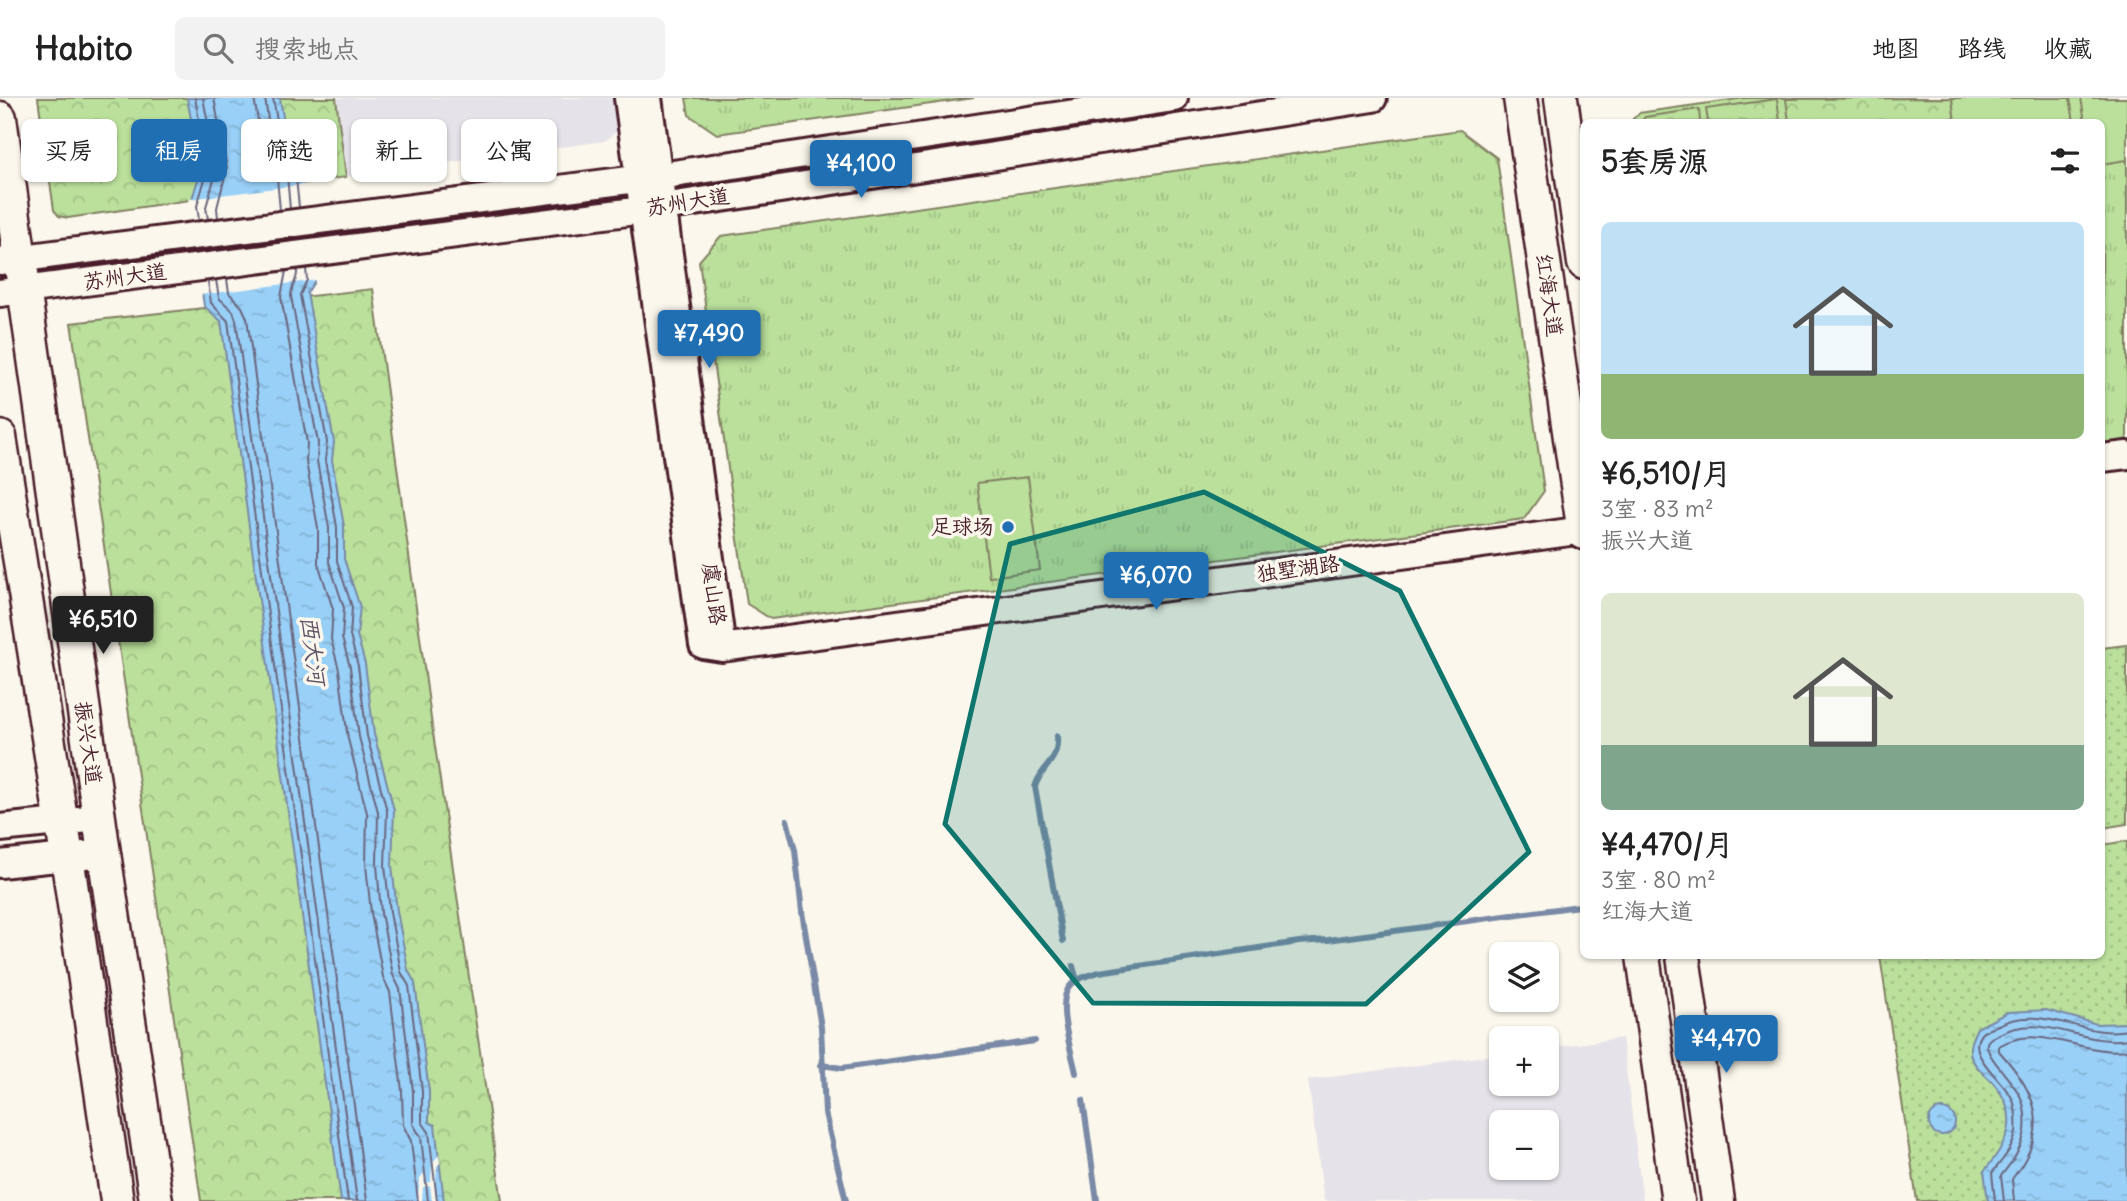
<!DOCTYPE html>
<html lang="zh">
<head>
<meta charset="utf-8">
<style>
	:root { --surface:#fff; --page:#f2f2f2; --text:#222; --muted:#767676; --line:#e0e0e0; --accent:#1f6fb2 }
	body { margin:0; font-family:Delius,"LXGW WenKai TC",sans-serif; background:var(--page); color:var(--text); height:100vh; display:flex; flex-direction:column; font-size:26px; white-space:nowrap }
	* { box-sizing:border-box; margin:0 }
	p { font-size:23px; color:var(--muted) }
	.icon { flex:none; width:38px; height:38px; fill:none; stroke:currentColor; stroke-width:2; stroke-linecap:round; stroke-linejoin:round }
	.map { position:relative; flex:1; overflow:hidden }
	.details { position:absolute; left:1580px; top:21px; width:525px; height:840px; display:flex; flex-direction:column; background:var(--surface); border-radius:10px; box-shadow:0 2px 5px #0004 }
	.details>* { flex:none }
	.banner { position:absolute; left:21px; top:21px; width:665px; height:63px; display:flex; gap:14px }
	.controls { position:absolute; left:1489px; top:844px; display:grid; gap:14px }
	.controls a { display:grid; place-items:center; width:70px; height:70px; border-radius:10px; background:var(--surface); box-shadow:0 2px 5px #0004; font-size:35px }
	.price { position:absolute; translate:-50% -60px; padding:0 16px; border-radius:7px; background:var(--accent); color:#fff; font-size:23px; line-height:46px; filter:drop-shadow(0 2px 4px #0008) }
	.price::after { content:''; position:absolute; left:50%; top:42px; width:21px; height:16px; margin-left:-10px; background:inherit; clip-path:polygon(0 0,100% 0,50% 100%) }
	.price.selected { background:#222; color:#fff }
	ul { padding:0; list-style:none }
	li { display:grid; align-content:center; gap:14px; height:371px; padding:0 21px }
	li span { display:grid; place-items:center; height:217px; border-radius:10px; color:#555 }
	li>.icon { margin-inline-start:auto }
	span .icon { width:126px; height:126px; fill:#fffc; stroke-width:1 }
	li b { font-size:30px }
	h2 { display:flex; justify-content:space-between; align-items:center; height:84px; padding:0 21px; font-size:30px }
	.pill { padding:0 24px; border-radius:10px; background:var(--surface); box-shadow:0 2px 5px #0004; font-size:24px; line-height:63px }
	.pill.selected { background:var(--accent); color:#fff }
	header { display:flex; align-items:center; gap:42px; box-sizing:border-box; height:98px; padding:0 35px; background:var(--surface); border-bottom:2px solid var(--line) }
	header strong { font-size:33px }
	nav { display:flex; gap:38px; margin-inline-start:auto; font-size:24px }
	.search { width:490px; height:63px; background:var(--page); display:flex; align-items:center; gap:18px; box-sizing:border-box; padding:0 24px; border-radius:10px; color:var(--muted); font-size:26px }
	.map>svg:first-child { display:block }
	.built { fill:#e6e2e9; fill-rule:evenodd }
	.grass { fill:url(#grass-tufts); stroke:#828063; stroke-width:2 }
	.park { fill:url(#park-crowns); stroke:#828063; stroke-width:2 }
	.garden { fill:url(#garden-dots); stroke:#828063; stroke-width:2 }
	.pitch { fill:#bae09b; stroke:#828063; stroke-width:2 }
	.water { fill:url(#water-ripples); stroke:#7989a6; stroke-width:2 }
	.pier { fill:#fbf7ec }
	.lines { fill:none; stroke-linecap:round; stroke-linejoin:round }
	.shore { stroke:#6a667d; stroke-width:2 }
	.stream { stroke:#7989a6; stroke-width:6 }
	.tertiary-casing { stroke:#4a1f2b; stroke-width:32 }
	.secondary-casing { stroke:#4a1f2b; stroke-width:37 }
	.tertiary { stroke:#fbf7ec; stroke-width:26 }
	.secondary { stroke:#fbf7ec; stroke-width:32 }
	.marked { fill:#0f766e; fill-opacity:0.2; stroke:#0f766e; stroke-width:5; stroke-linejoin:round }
	.poi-dot { fill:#1f6fb2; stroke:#fbf7ec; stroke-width:2.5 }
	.labels { text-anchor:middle; stroke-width:7; stroke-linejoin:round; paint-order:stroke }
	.street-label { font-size:21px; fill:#4a1f2b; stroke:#fbf7ec }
	.poi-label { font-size:21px; fill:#4a1f2b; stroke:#fbf7ec; text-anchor:end }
	.water-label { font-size:23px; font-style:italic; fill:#625468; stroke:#fbf7ec }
</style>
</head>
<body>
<header>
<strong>Habito</strong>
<div class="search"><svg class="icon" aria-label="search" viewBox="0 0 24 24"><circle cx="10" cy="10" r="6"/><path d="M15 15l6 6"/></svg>搜索地点</div>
<nav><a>地图</a><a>路线</a><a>收藏</a></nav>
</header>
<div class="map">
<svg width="2127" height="1103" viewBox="0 0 2127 1103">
	<defs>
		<pattern id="grass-tufts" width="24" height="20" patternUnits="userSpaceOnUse" patternTransform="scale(1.75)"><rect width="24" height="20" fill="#bae09b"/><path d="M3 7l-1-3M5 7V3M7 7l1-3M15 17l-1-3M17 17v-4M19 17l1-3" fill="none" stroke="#a1c086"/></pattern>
		<pattern id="park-crowns" width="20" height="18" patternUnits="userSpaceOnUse" patternTransform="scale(1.75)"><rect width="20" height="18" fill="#bae09b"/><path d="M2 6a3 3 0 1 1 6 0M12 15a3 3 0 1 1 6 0" fill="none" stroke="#a1c086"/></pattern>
		<pattern id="garden-dots" width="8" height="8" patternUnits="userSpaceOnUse" patternTransform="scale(1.75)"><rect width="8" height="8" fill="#bae09b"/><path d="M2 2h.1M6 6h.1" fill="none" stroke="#a1c086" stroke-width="1.8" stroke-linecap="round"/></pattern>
		<pattern id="water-ripples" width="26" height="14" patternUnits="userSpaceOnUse" patternTransform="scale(1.75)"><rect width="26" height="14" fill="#99d0f8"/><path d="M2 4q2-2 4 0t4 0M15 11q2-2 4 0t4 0" fill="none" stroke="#85b2d5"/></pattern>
	</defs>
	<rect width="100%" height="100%" fill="#fbf7ec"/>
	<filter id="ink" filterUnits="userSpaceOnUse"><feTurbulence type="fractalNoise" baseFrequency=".0143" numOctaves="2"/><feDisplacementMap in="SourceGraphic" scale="14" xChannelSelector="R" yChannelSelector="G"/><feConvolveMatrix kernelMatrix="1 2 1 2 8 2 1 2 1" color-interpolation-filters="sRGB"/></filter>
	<g filter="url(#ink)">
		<path class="built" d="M336,0H616L619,31L605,43L346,79Z
			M1622,940L1643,1103H1324L1308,982L1501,956L1502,985H1547V950ZM1502,1024H1547V1069H1502Z"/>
		<path class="grass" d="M686,0H974L717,36L689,17Z
			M1745,0H2127V342L2102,346V24H1630L1639,15Z
			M1460,32L1497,60L1544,393L1524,421L771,521L747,506L699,163L721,138Z"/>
		<path class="park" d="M38,0H336L346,79L68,120L59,118L54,112Z
			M1952,0L1955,24H1789L1786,1Z
			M1777,1L1780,24H1708L1706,11Z
			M1699,11L1700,24H1641L1645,19Z
			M373,191L432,628L502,1103H201L71,225Z"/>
		<path class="garden" d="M2127,547V726L2102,730V550Z
			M2127,743V1103H1917L1880,858H2102V747Z"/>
		<path class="pitch" d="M1952,0H2070L2074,24H1955Z
			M2081,0H2127V62L2102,66V24H2085Z
			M1028,379L1040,472L989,479L977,385Z"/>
		<path class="water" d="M187,0H280L285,32L300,47L314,184L307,195L334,344L332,362L344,428V461L360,509L357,537L365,566L374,636L394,712L392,767L397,813L408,872L415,885L429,993V1024L435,1027L444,1103H341L221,223L204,208L190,107L201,72Z
			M2046,912L2097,926L2127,925V1103H1988L1984,1073C2009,1044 2021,1018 1994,986C1987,978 1976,970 1972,961C1967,950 1972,940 1977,930L2008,914Z
			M1929 1024a13 13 0 1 1 26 0a13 13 0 1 1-26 0Z"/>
		<path class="pier" d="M307,86L317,182L199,197L187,108L189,101Z
			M439,1057L440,1065L437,1068L435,1087L436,1103H432L430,1088L423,1089L422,1103H417L420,1080L423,1076L426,1077L424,1085L431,1084L432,1065Z"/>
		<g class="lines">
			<path class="shore" d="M195,0L208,71L197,108L199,122
				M203,0L217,71L206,109L208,121
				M214,0L227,70L217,110L218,120
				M254,0L261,40L275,59L280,112
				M265,0L270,36L285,55L290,111
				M273,0L279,34L293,51L299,109
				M306,171L307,182L300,197L327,344L325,362L337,429V463L352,509L350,538L358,568L367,638L387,713L385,767L390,814L401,874L409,888L422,993V1024L429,1034L437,1103
				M297,172C298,182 291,188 291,198L318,345L317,363L329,430V464L344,510L342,540L350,569L359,639L378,714L377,767L381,815L393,877L400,891L413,993V1026L421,1039L428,1103
				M286,173L281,199L307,345L306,364L318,430V465L333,511L331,541L339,572L348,641L367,715L366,767L371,815L383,879L390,894L402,993L403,1027L411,1043L418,1103
				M227,181L229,195L242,209L247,220L367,1103
				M216,182L219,200L233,213L236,222L357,1103
				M208,183L211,205L228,223L348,1103
				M1995,1103L1992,1075C2002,1062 2013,1051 2016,1034C2017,1026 2016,1010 2013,1002C2005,983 1963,956 1982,935C1985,932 1993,930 1996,928C2043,904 2082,941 2127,932
				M2004,1103L2001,1078C2011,1065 2020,1054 2024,1037C2027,1027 2025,1009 2021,1000C2016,985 1980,954 1988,943C1991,939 1997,937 2002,935C2043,914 2085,949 2127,941
				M2014,1103L2012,1081C2051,1031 2039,997 1999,953V948C2040,924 2083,958 2127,952"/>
			<path class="stream" d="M1057,638C1059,665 1041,668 1035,689L1063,843
				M787,722L795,752L802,814L821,929L825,1015L846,1103
				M1073,868L1077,882
				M821,967L842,970L1035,943
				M1076,975C1072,954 1055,905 1070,888C1077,880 1089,877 1099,874L1299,844L1328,842L1579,808
				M1083,1002L1097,1103"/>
			<g class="tertiary-casing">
				<path id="tertiary" d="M628,0L703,547L722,550L1584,432
					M648,0L722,550
					M0,163L660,78L1174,0
					M0,195L643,112L1373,0
					M2102,360L2127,357
					M0,730L99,720
					M0,766L104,755"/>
			</g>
			<g class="secondary-casing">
				<path id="secondary" d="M1520,0L1584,435
					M1561,0L1584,165
					M0,20L104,755L156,1103
					M0,339L67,758L117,1103
					M1643,858L1678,1103
					M1683,858L1718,1103"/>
			</g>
			<use href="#tertiary" class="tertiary"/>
			<use href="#secondary" class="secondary"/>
		</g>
	</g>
	<path class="marked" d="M1204,394L1400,493L1529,754L1366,906L1093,905L945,726L1010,446Z"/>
	<circle class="poi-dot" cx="1008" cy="429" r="7"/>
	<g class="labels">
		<g class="street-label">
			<text transform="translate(688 104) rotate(-9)" y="7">苏州大道</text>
			<text transform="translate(125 179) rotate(-8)" y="7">苏州大道</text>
			<text transform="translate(1549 197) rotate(82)" y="7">红海大道</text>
			<text transform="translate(1298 471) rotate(-8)" y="7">独墅湖路</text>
			<text transform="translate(714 496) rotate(82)" y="7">虞山路</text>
			<text transform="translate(88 645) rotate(82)" y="7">振兴大道</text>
		</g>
		<g class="poi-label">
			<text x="994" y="436">足球场</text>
		</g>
		<g class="water-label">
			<text transform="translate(313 552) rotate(83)" y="8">西大河</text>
		</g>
	</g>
</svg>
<div class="controls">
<a><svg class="icon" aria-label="layers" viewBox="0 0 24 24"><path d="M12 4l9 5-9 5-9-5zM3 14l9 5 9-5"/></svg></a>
<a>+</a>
<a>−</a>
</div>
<b class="price" style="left:861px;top:102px">¥4,100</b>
<b class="price" style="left:709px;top:272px">¥7,490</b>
<b class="price" style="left:1156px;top:514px">¥6,070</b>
<b class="price selected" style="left:103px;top:558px">¥6,510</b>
<b class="price" style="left:1726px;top:977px">¥4,470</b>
<div class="banner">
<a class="pill">买房</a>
<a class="pill selected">租房</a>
<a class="pill">筛选</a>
<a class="pill">新上</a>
<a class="pill">公寓</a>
</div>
<section class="details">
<h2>5套房源<svg class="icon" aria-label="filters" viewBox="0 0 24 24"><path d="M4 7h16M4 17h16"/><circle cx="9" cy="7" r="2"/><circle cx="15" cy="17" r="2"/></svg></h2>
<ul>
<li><span style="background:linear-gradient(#bfe0f5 70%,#8fb573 0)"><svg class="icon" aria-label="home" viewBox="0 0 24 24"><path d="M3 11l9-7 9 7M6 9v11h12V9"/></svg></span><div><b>¥6,510/月</b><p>3室 · 83 m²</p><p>振兴大道</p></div></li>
<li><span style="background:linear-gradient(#dfe7d0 70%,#7fa58c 0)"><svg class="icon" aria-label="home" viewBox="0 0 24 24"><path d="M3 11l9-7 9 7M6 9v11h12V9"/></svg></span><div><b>¥4,470/月</b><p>3室 · 80 m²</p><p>红海大道</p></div></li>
</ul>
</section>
</div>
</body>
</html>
